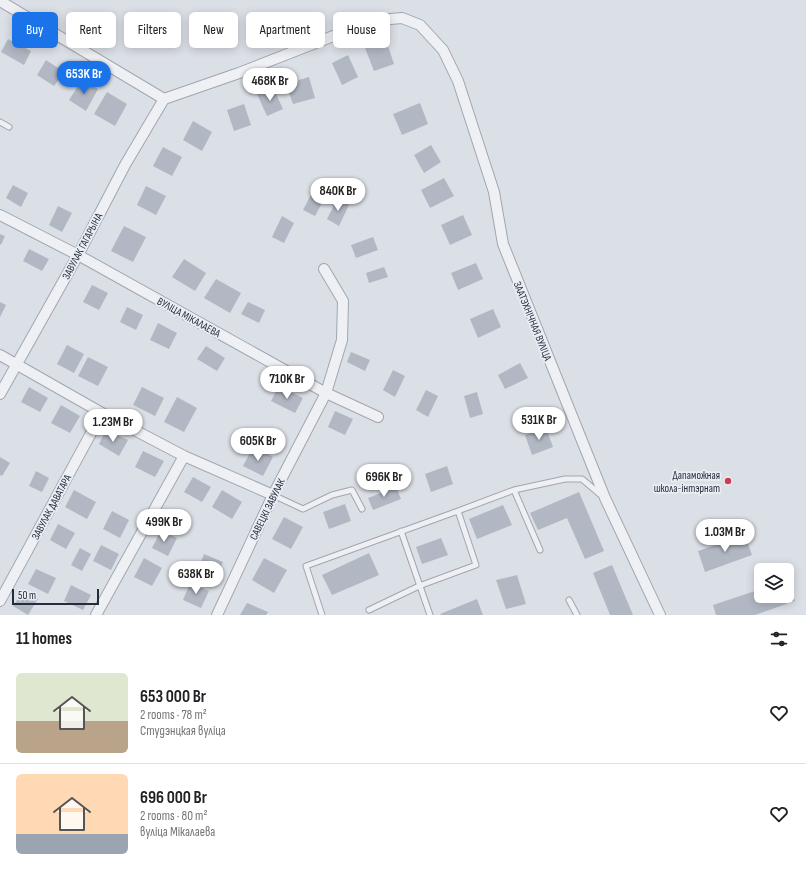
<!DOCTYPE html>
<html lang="en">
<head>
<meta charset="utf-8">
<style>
	:root { --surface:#fff; --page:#f6f6f6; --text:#202124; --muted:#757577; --line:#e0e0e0; --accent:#1a73e8 }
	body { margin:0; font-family:"Sofia Sans Condensed",sans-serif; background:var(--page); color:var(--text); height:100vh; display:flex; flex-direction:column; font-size:15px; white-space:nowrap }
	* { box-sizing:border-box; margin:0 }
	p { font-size:13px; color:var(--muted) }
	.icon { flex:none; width:22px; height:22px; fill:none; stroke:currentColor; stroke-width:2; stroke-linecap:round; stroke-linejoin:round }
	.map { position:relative; height:615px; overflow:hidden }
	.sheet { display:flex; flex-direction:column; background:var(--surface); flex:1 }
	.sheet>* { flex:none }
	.banner { position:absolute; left:12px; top:12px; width:400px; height:36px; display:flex; gap:8px }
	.buttons { position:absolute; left:754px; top:563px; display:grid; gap:8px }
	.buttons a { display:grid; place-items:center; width:40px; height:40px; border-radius:6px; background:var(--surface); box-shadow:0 2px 10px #0003; font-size:20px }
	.scale { position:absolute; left:12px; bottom:10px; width:87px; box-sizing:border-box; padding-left:4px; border:2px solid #252d3c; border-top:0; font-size:11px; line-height:14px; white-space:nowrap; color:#252d3c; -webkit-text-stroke:3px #eaeef4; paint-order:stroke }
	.price { position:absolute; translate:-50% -34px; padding:0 9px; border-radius:14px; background:#fff; color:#222; font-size:13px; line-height:26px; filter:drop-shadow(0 1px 2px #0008) }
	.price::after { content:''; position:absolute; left:50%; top:24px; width:12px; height:9px; margin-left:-6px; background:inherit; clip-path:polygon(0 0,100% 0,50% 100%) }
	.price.current { background:var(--accent); color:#fff }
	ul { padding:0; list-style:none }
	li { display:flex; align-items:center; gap:12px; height:100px; padding:0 16px }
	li+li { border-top:1px solid var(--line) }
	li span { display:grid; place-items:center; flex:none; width:112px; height:80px; border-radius:6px; color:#555 }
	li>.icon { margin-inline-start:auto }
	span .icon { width:48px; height:48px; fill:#fffc; stroke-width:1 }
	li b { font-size:17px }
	h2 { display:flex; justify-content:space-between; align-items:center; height:48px; padding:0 16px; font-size:17px }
	.tag { padding:0 14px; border-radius:6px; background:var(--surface); box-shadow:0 2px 10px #0003; font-size:14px; line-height:36px }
	.tag.current { background:var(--accent); color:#fff }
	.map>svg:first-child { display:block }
	.building { fill:#b2b8c3 }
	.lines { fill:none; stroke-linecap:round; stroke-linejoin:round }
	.lane-casing { stroke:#a1a6b0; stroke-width:7 }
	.street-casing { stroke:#a1a6b0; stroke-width:12 }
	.lane { stroke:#eef0f4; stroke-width:5 }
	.street { stroke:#eef0f4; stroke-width:10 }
	.poi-dot { fill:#d03b51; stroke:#eaeef4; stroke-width:1.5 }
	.labels { text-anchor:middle; stroke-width:3.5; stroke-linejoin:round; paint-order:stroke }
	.street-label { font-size:11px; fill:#252d3c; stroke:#eaeef4 }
	.poi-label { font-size:11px; fill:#252d3c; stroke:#eaeef4; text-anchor:end }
</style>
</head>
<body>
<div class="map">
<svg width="806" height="615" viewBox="0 0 806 615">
	<rect width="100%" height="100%" fill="#dbdfe6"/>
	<path class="building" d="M8,39L31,51L24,65L1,52Z
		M386,40L394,64L374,71L365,48Z
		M348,55L358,77L342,85L332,63Z
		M46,60L64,72L54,86L37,75Z
		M309,77L315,98L293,104L286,84Z
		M82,80L98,89L86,111L69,100Z
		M273,87L283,109L267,116L257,94Z
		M107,92L127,104L115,126L94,114Z
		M420,103L428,124L402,135L393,114Z
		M244,104L251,125L234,131L227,110Z
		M193,121L212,132L202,151L183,140Z
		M431,145L441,162L424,173L414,155Z
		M163,147L182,157L172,176L153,166Z
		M444,178L454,196L430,208L421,190Z
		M13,185L28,193L21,207L6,198Z
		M146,186L166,196L156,215L137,205Z
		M314,189L326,196L315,216L303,210Z
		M337,199L349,205L339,226L327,219Z
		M58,206L72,213L62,232L49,225Z
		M463,215L472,235L450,245L441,225Z
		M282,216L294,223L284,243L272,237Z
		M124,226L146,237L133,262L111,251Z
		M0,234L5,236L1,245L0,244Z
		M373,237L378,250L356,258L351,245Z
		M29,249L49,259L42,271L23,261Z
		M184,259L206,273L195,291L172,277Z
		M476,263L483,279L458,290L451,273Z
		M384,267L388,277L369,283L366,273Z
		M216,279L241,293L230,313L204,298Z
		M92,285L108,293L99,310L83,302Z
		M0,302L6,305L0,317Z
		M248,302L265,310L259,323L241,314Z
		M127,307L143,315L136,330L120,322Z
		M493,309L501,327L478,338L470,319Z
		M158,323L177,333L169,349L150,340Z
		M67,345L84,354L74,373L57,364Z
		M206,346L225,358L217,371L197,359Z
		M351,352L370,360L365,371L347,362Z
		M88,357L108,367L98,386L78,376Z
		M520,363L528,378L505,389L498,375Z
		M393,370L405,376L395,397L383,390Z
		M279,386L303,398L295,413L271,401Z
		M29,387L48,398L40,412L21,402Z
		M142,387L164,398L155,416L133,405Z
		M426,390L438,396L428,417L416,410Z
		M477,392L483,414L470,418L464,396Z
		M177,397L197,408L184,432L164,422Z
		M61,405L80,416L70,433L51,423Z
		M335,411L353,419L345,435L328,427Z
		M546,428L553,447L532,455L525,435Z
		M106,430L128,440L119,456L99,444Z
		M253,447L273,457L263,476L243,466Z
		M143,451L164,461L155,477L135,467Z
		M0,457L10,463L2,476L0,475Z
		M447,466L453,484L431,492L425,474Z
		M36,471L49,478L42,492L29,486Z
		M193,477L211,487L202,502L184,492Z
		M396,487L401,499L373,510L368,498Z
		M74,490L96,502L87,519L65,507Z
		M222,490L242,502L232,519L212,507Z
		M579,492L604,551L585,559L567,518L538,530L530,513Z
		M345,504L351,521L329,529L323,512Z
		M503,505L512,525L477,539L469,519Z
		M112,511L129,520L120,538L103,529Z
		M284,517L303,527L291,549L272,539Z
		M58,524L75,533L66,549L50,540Z
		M161,530L177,538L168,556L152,548Z
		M745,535L752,555L705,572L698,551Z
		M441,538L448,555L422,564L416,547Z
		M101,545L119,554L111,570L93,561Z
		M80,548L91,554L82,571L71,565Z
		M369,553L379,575L332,595L322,575Z
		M204,554L223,562L217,576L199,567Z
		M144,558L162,568L152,586L134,577Z
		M264,558L287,570L274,593L252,580Z
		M612,565L633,615H610L593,573Z
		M36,569L56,578L48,594L28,584Z
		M517,575L526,604L506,609L496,580Z
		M787,579L795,601L755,615H716L713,605L761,589V596H787Z
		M190,583L209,591L201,608L183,600Z
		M71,585L91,595L83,610L64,601Z
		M24,590L38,599L28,615L13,606Z
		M477,599L483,615H441L440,614Z
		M247,603L268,612L266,615H240Z"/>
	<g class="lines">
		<g class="lane-casing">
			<path id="lane" d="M0,122L9,127
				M514,490L540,550
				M273,495L303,509L332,495L352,490L362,509
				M401,531L430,615
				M569,600L577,615
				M369,610L419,586L476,565L458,511L514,490L565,479H582L602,496
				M322,615L306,566L458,511"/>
		</g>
		<g class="street-casing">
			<path id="street" d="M0,1L164,99
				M164,99L239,73L341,33L379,20L402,18L420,25L443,50L458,81L494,192L503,244L605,498L660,615
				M0,215L78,255L326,393L378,417
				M0,355L102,413L184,456L273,495
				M0,394L78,255L125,165L164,99
				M0,601L102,413
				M96,615L184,456
				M217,615L273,495L326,393L342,340L343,301L324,269"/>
		</g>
		<use href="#lane" class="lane"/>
		<use href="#street" class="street"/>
	</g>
	<circle class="poi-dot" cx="728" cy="481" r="4"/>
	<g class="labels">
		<g class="street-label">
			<text transform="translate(82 246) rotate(-62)" y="4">ЗАВУЛАК ГАГАРЫНА</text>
			<text transform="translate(189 317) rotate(29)" y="4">ВУЛІЦА МІКАЛАЕВА</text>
			<text transform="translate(533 321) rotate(68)" y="4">ЗААТЭХНІЧНАЯ ВУЛІЦА</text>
			<text transform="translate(51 507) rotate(-62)" y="4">ЗАВУЛАК ДАВАТАРА</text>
			<text transform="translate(267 509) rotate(-64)" y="4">САВЕЦКІ ЗАВУЛАК</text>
		</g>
		<g class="poi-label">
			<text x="720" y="479">Дапаможная<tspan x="720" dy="13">школа-інтэрнат</tspan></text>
		</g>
	</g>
</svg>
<div class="buttons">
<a><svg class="icon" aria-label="layers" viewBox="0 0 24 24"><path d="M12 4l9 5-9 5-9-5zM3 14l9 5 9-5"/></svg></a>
</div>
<div class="scale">50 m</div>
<b class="price current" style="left:84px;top:95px">653K Br</b>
<b class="price" style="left:270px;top:102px">468K Br</b>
<b class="price" style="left:338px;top:212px">840K Br</b>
<b class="price" style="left:287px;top:400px">710K Br</b>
<b class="price" style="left:539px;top:441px">531K Br</b>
<b class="price" style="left:113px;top:443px">1.23M Br</b>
<b class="price" style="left:258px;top:462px">605K Br</b>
<b class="price" style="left:384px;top:498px">696K Br</b>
<b class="price" style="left:164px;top:543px">499K Br</b>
<b class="price" style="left:725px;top:553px">1.03M Br</b>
<b class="price" style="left:196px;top:595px">638K Br</b>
<div class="banner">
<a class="tag current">Buy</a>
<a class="tag">Rent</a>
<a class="tag">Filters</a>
<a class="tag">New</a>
<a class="tag">Apartment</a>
<a class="tag">House</a>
</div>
</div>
<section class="sheet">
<h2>11 homes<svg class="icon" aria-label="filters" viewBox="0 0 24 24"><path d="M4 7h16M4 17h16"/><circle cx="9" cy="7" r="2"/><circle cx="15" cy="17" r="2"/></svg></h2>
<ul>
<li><span style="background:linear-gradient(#dfe7d0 60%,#b9a48a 0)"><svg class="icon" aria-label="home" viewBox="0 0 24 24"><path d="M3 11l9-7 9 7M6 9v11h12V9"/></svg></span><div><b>653 000 Br</b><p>2 rooms · 78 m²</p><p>Студэнцкая вуліца</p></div><svg class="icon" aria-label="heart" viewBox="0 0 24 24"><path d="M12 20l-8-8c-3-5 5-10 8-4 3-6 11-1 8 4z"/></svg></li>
<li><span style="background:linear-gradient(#ffd9b3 75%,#9aa5b1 0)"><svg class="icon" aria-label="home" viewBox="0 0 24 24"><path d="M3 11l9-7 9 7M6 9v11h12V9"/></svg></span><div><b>696 000 Br</b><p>2 rooms · 80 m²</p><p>вуліца Мікалаева</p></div><svg class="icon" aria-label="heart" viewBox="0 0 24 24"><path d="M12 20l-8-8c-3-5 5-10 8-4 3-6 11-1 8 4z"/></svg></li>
</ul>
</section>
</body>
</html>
